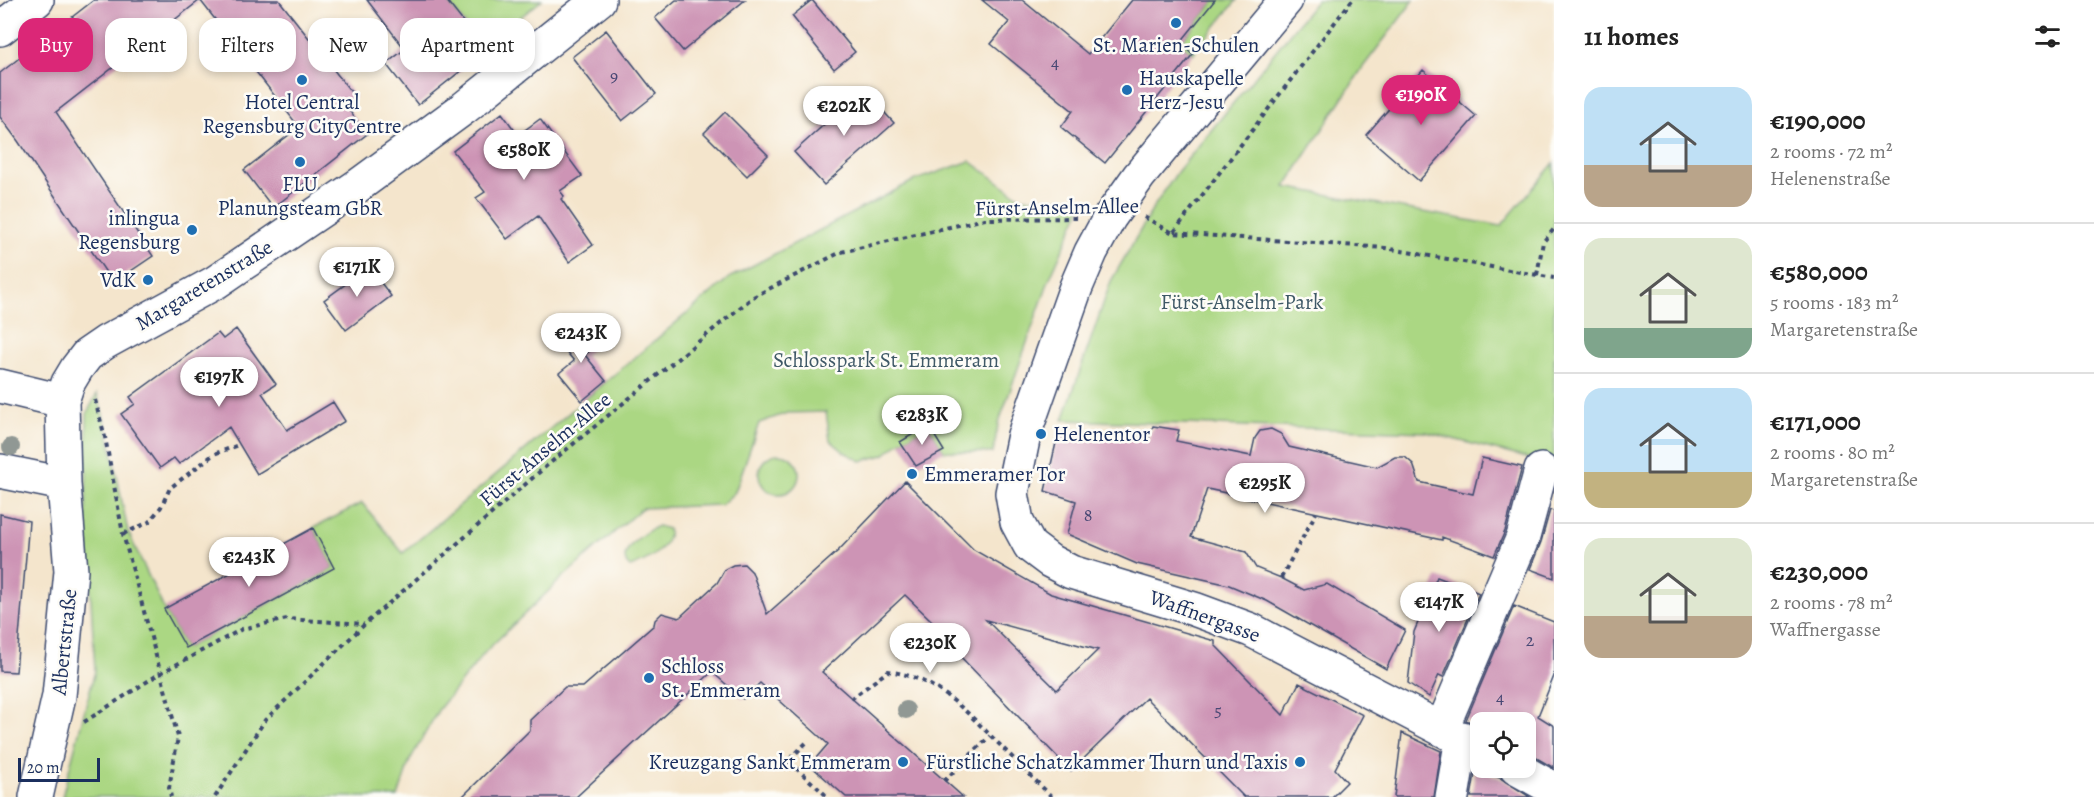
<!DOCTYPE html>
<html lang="en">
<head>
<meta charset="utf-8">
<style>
	:root { --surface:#fff; --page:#f2f2f2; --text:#222; --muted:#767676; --line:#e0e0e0; --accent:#db2777 }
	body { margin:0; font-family:Alegreya,serif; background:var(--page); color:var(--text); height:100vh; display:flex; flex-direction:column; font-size:22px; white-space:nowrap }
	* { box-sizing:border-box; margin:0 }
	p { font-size:20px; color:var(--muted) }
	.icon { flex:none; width:33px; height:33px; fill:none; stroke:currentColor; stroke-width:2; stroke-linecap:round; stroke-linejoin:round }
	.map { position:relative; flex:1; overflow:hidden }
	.side { display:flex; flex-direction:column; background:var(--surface); width:540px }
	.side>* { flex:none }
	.banner { position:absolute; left:18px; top:18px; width:570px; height:54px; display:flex; gap:12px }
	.tools { position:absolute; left:1470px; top:712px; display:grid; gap:12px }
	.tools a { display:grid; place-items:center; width:66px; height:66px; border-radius:12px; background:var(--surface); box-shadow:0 3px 9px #0003; font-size:30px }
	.scale { position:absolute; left:18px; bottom:15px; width:82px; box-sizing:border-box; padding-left:6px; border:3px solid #1b2f5e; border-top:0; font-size:16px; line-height:21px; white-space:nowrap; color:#1b2f5e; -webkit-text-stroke:4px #fdfcf7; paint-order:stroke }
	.price { position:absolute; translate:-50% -51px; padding:0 14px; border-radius:21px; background:#fff; color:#222; font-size:20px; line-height:39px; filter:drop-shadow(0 2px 3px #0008) }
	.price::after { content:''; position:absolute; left:50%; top:36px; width:18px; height:14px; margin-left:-9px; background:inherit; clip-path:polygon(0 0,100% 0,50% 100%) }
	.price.selected { background:var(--accent); color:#fff }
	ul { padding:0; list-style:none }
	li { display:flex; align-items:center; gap:18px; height:150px; padding:0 30px }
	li+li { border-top:2px solid var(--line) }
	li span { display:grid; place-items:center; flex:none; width:168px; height:120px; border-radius:18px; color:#555 }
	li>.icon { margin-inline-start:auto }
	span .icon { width:72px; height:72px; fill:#fffc; stroke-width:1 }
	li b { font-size:26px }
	h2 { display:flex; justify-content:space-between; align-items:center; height:72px; padding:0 30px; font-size:26px }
	.chip { padding:0 21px; border-radius:18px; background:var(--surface); box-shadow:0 3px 9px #0003; font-size:21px; line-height:54px }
	.chip.selected { background:var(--accent); color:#fff }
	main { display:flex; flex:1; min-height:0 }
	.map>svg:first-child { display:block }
	.green { fill:#abd783; stroke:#638370; stroke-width:1.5 }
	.building { fill:#cd94b5; fill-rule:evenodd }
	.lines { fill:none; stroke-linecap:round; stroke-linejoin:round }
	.minor-casing { stroke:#3c4a6e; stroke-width:36 }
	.path { stroke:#3c4a6e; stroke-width:4; stroke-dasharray:4.5 4.5; stroke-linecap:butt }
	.minor { stroke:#fff; stroke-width:33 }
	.tree { fill:#909894 }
	.poi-dot { fill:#1f6fb2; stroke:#fdfcf7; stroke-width:2 }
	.labels { text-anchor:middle; stroke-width:5; stroke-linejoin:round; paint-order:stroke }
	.number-label { font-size:18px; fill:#484874 }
	.poi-label { font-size:21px; fill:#1b2f5e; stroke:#fdfcf7; text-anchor:start }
	.street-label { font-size:21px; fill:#1b2f5e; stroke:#fdfcf7 }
	.park-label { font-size:21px; fill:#3f5967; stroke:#fdfcf7 }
</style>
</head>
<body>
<main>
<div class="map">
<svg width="1554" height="797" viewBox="0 0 1554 797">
	<rect width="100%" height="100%" fill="#fdfcf7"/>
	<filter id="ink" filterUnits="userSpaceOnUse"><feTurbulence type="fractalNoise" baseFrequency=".0167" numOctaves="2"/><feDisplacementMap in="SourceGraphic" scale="12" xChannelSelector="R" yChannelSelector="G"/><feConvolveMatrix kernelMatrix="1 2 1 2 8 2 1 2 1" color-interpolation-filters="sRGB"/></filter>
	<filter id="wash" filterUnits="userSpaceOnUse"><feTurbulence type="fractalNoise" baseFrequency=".008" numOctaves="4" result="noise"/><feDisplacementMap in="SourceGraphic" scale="24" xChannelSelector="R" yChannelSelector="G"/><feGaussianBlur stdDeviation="1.35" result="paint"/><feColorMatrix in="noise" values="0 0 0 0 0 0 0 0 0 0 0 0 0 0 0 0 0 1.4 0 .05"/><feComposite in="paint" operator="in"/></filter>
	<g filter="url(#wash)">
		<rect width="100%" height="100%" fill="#f4e5cc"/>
		<path class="green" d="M446,0H542L483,47Z
			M1215,0H1237L1193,54L1180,43Z
			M1317,0H1414L1363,67L1285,187L1501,226L1554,163V465L1426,432L1063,420L1111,281L1155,205L1178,171Z
			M970,161L1021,198L1085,199L1049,280L998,425L993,453L944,451L928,425L900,442L884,455L861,461L844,452L830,440L826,412L787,413L759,423L735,492L721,505L642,508L562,578L486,651L439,709L410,760L398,797H62L95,671L86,510L87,413L97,394L109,436L128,532L164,609L186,648L334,568L313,528L362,503L403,553L729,278L913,181Z
			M759 474a20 20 0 1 1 40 0a20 20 0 1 1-40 0Z
			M658,526L668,529C672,548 645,562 630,567C613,553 645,531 658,526Z"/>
		<g id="blocks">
			<path class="building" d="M94,0H200L56,112L153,256L113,283L18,141L0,117V73Z
				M200,0H279L355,97L345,105L367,134L273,208L244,170L299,127Z
				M367,0H446L483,47L460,65L463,69L418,105L386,64L405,49Z
				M676,0H745L683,51L655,18Z
				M812,0L855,52L834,69L792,16Z
				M982,0H1022L1088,54L1132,0H1215L1180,43L1193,54L1105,163L1061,127L1073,111L991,44L1009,22Z
				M606,30L656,94L622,121L572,57Z
				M1423,70L1476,116L1419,181L1366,135Z
				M863,89L894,123L824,185L794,152Z
				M725,112L768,155L747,176L704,133Z
				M502,113L518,135L540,119L582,176L560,191L564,196L561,199L593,245L569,262L538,216L507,239L476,198L485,192L453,151Z
				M369,267L391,296L346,330L324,300Z
				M581,324L598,344L585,355L606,381L582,401L559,373L574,361L559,343Z
				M236,329L276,384L262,393L287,430L333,402L345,421L257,474L229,427L179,464L174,458L160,468L121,414L135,404L130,397L218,333L223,339Z
				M928,425L944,451L916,466L900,442Z
				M1153,426L1179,430L1176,441L1251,456L1255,438L1260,431L1271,429L1281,434L1289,447L1377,467L1395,457H1405L1413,464L1419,482L1473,494L1482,458L1522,467L1505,531L1494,556L1442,537V540L1207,489L1191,537L1246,552L1256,568L1281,578L1304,590L1327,584L1405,630L1386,669L1267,601L1229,585L1137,564L1067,534L1076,501L1045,491L1058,434L1148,440Z
				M905,481L974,550L1051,594L1215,641V645L1283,715L1299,683L1363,715L1335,769L1347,782L1332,797H1244L1146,698L1071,771L956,652L959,647L905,595L822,672L963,797H846L810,765L828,744L760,683L743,699L712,672L576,797H462L530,730V720L565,687H583L654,625L655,620L662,613L679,618L717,583L725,569L733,565L744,564L752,572L767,614L838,551ZM986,620L1098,650L1057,690Z
				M1550,510L1554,511V578L1530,569L1541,542Z
				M0,514L29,521L16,672L0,671Z
				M313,528L334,568L186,648L164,609Z
				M1437,577L1479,593L1443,677L1439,675L1429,697L1408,683L1414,632Z
				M1514,606L1554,622V676L1538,716L1554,726V768L1526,752V723H1473L1466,720Z
				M1402,733L1441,751L1434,797H1394Z
				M1476,768L1502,779L1530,797H1471Z"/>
		</g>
	</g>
	<g filter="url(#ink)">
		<use href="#blocks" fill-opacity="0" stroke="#3c4a6e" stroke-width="1.5"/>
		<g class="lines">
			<g class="minor-casing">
				<path id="minor" d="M0,29L37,0
					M0,386L62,401
					M1026,429L1076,287L1091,252L1110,217L1139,176L1286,0
					M1024,435L1012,493L1017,522L1030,546L1050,561L1071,572L1194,609L1251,630L1480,749
					M0,471L64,484
					M1442,728L1523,537L1541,470
					M1516,768L1554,789
					M36,797L59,696L71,571L64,484L62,401L68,383L77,368L87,355L106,342L216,282L359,185L464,108L599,0
					M1452,797L1462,738"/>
			</g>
			<path class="path" d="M1144,217L1173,233L1385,248L1554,278
				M1174,232L1352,0
				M1537,275L1543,242L1554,229
				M95,400L105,437L123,534L178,737L169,788L171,797
				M123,534L149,522L161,507L170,488L214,454L236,446
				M1281,578L1316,513
				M851,699L888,671C936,678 963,708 996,741C1014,759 1033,778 1052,797
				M84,722L159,674L242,629L287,619L364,624
				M806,743L788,761L828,797
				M944,781L990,736
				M215,797L265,720L365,624L544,468L753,297L841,252L985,219L1077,218
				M1242,797L1243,796"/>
			<use href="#minor" class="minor"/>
		</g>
		<g class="tree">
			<circle cx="11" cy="447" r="9"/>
			<circle cx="906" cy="710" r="9"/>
		</g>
	</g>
	<g class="poi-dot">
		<circle cx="1176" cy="23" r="6"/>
		<circle cx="302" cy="80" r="6"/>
		<circle cx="1127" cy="90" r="6"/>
		<circle cx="300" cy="162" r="6"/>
		<circle cx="192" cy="230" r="6"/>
		<circle cx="148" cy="280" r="6"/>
		<circle cx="1041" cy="434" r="6"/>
		<circle cx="912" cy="474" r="6"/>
		<circle cx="649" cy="678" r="6"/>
		<circle cx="903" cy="762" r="6"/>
		<circle cx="1300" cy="762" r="6"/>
	</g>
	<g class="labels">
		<g class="number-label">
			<text x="1055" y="68">4</text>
			<text x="614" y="82">9</text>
			<text x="1088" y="521">8</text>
			<text x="1530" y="646">2</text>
			<text x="1500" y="703">4</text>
			<text x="1218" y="716">5</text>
		</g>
		<g class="poi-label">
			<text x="1176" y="52" text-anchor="middle">St. Marien-Schulen</text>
			<text x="1139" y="85">Hauskapelle<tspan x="1139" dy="24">Herz-Jesu</tspan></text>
			<text x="302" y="109" text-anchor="middle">Hotel Central<tspan x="302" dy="24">Regensburg CityCentre</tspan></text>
			<text x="300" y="191" text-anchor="middle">FLU<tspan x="300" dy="24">Planungsteam GbR</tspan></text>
			<text x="180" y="225" text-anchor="end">inlingua<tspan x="180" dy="24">Regensburg</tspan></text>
			<text x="136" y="287" text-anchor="end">VdK</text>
			<text x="1053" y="441">Helenentor</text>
			<text x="924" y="481">Emmeramer Tor</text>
			<text x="661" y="673">Schloss<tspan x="661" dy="24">St. Emmeram</tspan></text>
			<text x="891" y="769" text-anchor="end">Kreuzgang Sankt Emmeram</text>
			<text x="1288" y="769" text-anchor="end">Fürstliche Schatzkammer Thurn und Taxis</text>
		</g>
		<g class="street-label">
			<text transform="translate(1057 207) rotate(-1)" y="7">Fürst-Anselm-Allee</text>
			<text transform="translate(204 285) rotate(-31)" y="7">Margaretenstraße</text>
			<text transform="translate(545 449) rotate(-40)" y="7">Fürst-Anselm-Allee</text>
			<text transform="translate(1205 616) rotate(20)" y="7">Waffnergasse</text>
			<text transform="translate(64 642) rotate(-84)" y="7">Albertstraße</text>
		</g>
		<g class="park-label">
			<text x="1242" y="309">Fürst-Anselm-Park</text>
			<text x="886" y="367">Schlosspark St. Emmeram</text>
		</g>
	</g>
</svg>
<div class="tools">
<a><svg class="icon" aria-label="locate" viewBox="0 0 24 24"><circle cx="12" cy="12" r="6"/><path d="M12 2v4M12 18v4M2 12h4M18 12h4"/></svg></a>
</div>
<div class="scale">20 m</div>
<b class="price selected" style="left:1421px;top:126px">€190K</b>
<b class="price" style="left:844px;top:137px">€202K</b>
<b class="price" style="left:524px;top:181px">€580K</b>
<b class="price" style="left:357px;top:298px">€171K</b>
<b class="price" style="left:581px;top:364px">€243K</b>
<b class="price" style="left:219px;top:408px">€197K</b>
<b class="price" style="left:922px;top:446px">€283K</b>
<b class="price" style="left:1265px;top:514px">€295K</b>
<b class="price" style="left:249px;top:588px">€243K</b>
<b class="price" style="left:1439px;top:633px">€147K</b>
<b class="price" style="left:930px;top:674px">€230K</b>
<div class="banner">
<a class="chip selected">Buy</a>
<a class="chip">Rent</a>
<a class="chip">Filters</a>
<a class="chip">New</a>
<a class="chip">Apartment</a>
</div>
</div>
<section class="side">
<h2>11 homes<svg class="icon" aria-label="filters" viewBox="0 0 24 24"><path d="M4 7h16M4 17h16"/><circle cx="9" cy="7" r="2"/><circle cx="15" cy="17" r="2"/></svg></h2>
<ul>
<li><span style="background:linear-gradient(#bfe0f5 65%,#b9a48a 0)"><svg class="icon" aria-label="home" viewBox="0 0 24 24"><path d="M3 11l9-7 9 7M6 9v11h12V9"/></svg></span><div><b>€190,000</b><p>2 rooms · 72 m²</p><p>Helenenstraße</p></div></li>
<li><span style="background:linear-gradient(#dfe7d0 75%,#7fa58c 0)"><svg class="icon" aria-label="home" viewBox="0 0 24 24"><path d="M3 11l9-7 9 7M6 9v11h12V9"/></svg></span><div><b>€580,000</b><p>5 rooms · 183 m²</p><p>Margaretenstraße</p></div></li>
<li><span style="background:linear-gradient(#bfe0f5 70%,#c2b280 0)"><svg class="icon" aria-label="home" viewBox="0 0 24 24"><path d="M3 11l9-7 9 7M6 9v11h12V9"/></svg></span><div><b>€171,000</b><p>2 rooms · 80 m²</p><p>Margaretenstraße</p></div></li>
<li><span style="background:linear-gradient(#dfe7d0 65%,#b9a48a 0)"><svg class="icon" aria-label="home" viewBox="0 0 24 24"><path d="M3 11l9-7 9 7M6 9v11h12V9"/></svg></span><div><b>€230,000</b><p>2 rooms · 78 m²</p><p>Waffnergasse</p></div></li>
</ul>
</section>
</main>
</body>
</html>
